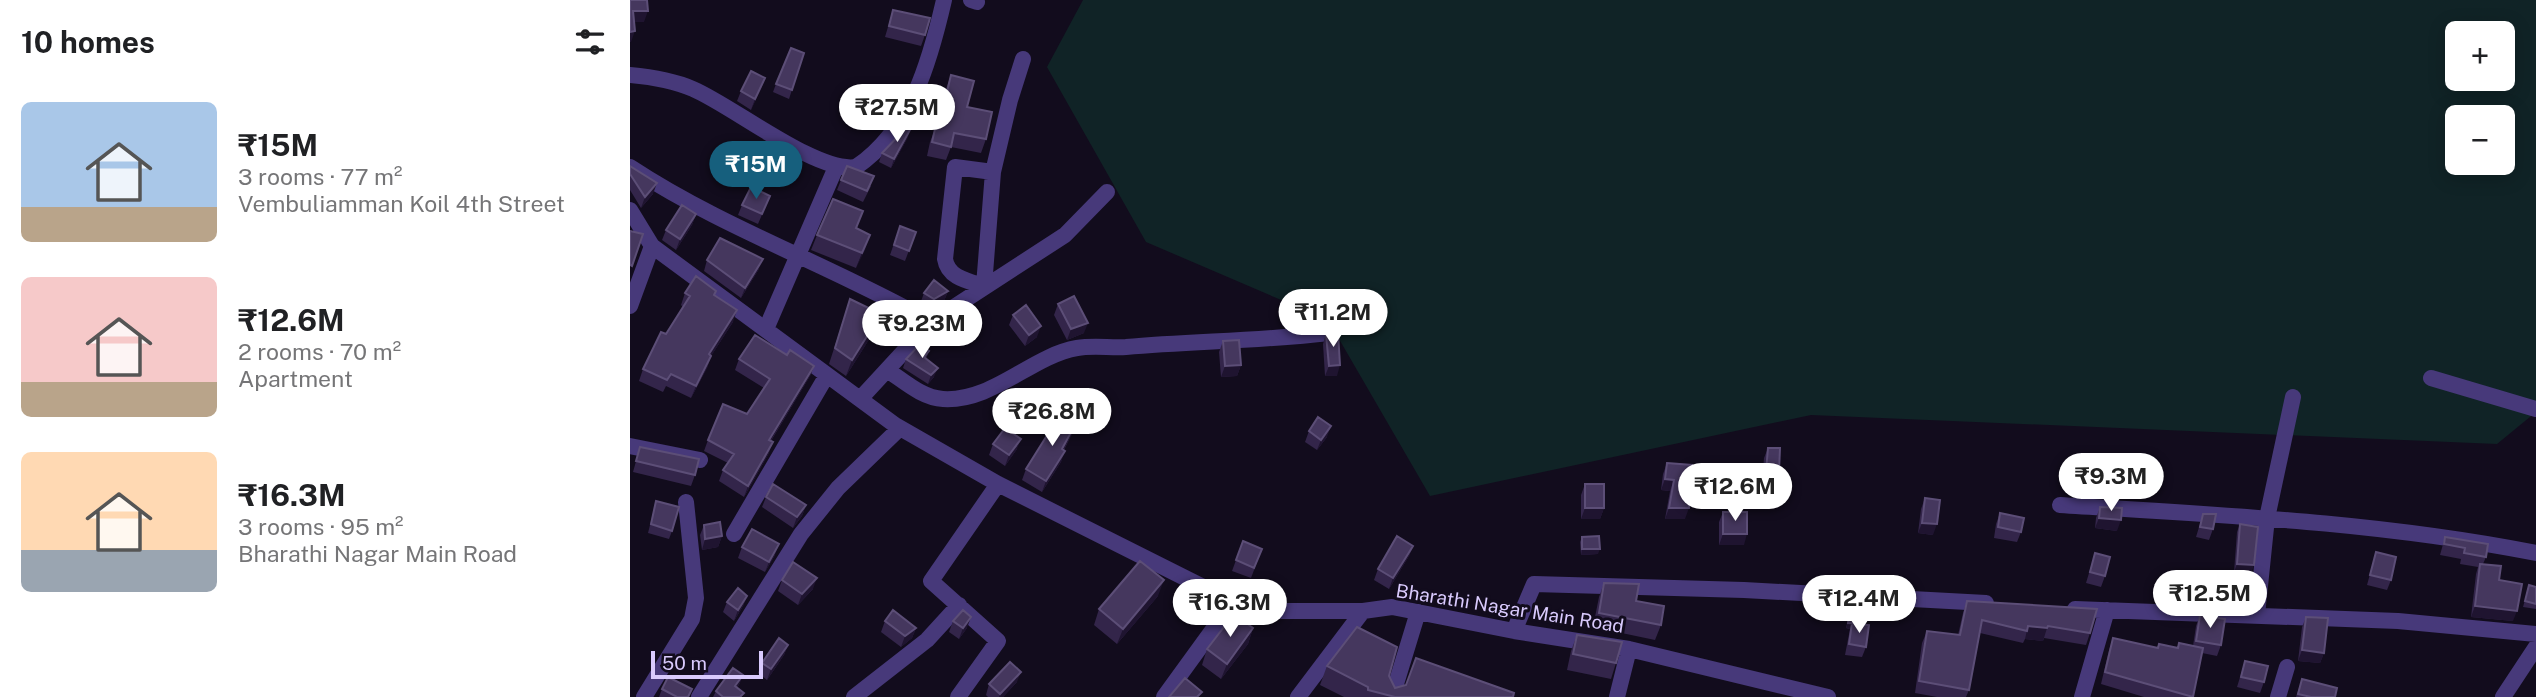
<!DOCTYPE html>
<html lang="en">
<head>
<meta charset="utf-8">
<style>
	:root { --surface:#fff; --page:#f6f6f6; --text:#202124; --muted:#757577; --accent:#165f7d }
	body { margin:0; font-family:"Public Sans",sans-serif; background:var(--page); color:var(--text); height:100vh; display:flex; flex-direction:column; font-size:26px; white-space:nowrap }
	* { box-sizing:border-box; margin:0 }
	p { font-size:23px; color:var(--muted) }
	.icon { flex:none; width:38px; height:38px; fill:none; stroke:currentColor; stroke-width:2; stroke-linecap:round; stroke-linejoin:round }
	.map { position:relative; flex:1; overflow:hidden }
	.drawer { display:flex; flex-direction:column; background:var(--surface); width:630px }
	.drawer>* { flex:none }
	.fabs { position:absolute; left:1815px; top:21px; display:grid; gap:14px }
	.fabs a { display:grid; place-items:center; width:70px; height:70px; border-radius:10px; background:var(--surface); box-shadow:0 4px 18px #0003; font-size:35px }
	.scale { position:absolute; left:21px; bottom:18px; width:112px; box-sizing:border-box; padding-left:7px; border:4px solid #d9cafd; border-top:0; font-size:19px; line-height:24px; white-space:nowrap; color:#d9cafd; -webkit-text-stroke:5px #120c1d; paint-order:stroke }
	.price { position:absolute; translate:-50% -60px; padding:0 16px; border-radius:24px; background:#fff; color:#222; font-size:23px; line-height:46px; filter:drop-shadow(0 2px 4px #0008) }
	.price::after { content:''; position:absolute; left:50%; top:42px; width:21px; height:16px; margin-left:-10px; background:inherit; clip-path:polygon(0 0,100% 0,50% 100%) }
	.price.current { background:var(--accent); color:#fff }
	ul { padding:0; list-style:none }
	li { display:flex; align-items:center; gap:21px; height:175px; padding:0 21px }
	li span { display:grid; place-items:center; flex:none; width:196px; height:140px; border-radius:10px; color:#555 }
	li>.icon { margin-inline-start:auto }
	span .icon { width:84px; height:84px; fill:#fffc; stroke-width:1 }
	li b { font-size:30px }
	h2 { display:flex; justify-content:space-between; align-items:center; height:84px; padding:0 21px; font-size:30px }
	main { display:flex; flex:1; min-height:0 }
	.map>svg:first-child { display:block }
	.green { fill:#102326; fill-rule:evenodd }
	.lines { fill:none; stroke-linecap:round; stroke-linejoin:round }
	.minor { stroke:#47397a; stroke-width:16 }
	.wall { fill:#33254a }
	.shaded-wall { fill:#1f1430 }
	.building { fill:#45375e; stroke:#5c4e77; stroke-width:2 }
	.labels { text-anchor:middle; stroke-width:6; stroke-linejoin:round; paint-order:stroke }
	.street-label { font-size:19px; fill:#d9cafd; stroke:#120c1d }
</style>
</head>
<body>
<main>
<section class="drawer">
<h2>10 homes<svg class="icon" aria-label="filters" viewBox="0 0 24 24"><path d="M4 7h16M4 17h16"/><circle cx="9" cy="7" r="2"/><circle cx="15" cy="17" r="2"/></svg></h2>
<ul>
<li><span style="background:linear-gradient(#a9c7e8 75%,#b9a48a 0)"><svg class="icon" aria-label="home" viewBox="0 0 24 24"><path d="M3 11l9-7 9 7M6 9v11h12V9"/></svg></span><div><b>₹15M</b><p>3 rooms · 77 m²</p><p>Vembuliamman Koil 4th Street</p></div></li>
<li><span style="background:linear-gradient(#f6c9c9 75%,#b9a48a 0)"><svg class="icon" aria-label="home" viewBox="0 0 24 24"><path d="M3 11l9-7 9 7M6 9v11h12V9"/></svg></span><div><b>₹12.6M</b><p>2 rooms · 70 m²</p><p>Apartment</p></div></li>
<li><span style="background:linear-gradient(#ffd9b3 70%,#9aa5b1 0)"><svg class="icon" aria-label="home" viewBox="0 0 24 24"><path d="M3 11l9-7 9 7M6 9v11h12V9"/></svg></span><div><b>₹16.3M</b><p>3 rooms · 95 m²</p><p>Bharathi Nagar Main Road</p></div></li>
</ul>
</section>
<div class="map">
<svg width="1906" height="697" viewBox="0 0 1906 697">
	<rect width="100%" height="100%" fill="#120c1d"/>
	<path class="green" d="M453,0H1906V412L1867,444L1181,415L800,496L698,320L516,242L417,67ZM1827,33H1872V79H1827ZM1827,117H1872V163H1827Z"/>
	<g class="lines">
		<path class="minor" d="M341,0L347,2
			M0,75C22,77 42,80 63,89C103,106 186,173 226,167C281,130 300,61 314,0
			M0,167C94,229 203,266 301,322
			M363,172L325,167L315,259C318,278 338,281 354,286L363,172L380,100L393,59
			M0,210L22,246L265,425L368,484L603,602L651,611H733L762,607L884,631L999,649L1198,697
			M0,306L22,246
			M136,329L206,167
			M257,370C274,381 292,398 313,399C363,402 401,356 447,348C463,345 480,348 496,347C563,341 631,341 699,333
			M1801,378L1906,409
			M230,399L301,322L435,235L477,192
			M0,446L70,460
			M1430,505C1589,515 1749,522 1906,553
			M104,534L197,375
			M1445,609L1768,621L1906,634
			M1627,615L1637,518L1663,397
			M884,631L904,584L1114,590L1356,603
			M14,697L62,619L66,598L56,502
			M69,697L171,534L208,488L270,428
			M224,697L297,640L329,605
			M328,697L368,641L301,581L368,484
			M534,697L603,602
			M668,697L733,611
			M762,697L788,612
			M987,697L999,649
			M1452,697L1477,610
			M1648,697L1657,667
			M1873,697L1906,647"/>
	</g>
	<path class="wall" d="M263,10L295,35L291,46L255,37Z
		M174,53L159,99L143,92L146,84Z
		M321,75L337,107L356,139L351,153L321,147L316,160L297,156L300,142L305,129H306L316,89Z
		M135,78L121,110L107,101L111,91Z
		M278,137L261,168L249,162L252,153Z
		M111,163L100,186L87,180L91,169Z
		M0,166L23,194L11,208L0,190Z
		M211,180L241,186L233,202L207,190Z
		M140,196L128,224L108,215L112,205Z
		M66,214L62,225L46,250L32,240L36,230Z
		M270,226L286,232L275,261L260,255Z
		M226,228L240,235L226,268L181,250L187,235Z
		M77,260L129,269L111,298L74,271Z
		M318,291L314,301L301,310L290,304L294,293Z
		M55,293L85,295L103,322L81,356L77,368L61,398L36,386L33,392L9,381L13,369L53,307L51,305Z
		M220,299L245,330L216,376L199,364Z
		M428,304L454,333L437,340L424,315Z
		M383,315L407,337L395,346L379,325Z
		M696,334L707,376H695L693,344Z
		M593,341L611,365L607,376L591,377L589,352Z
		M299,351L296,359L304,377L298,384L273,368L276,359Z
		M157,355L184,366L180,376L141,441L139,453L114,497L89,481L93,470L98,463L74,451L78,440L117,414L134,388L105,370L109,359Z
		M679,431L697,437L687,450L675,442Z
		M443,432L434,450L431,462L412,492L392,480L396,469Z
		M363,444L387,449L375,466L359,455Z
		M10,447L65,475L61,486L3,472Z
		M1138,448L1149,472L1145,482L1132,481L1134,458Z
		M1037,463L1055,519H1035L1040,491L1031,490L1033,474Z
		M955,484L974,508L970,519H951V495Z
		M136,497L176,505L172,516L163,528L132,507Z
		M1295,498L1303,535L1288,533L1291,509Z
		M26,501L42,531L39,539L18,533Z
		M1470,507L1487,531L1465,528L1466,518Z
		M1093,512L1114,545H1089V522Z
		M1370,513L1391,532L1387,542L1364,538L1366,524Z
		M1573,514L1583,529L1579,540L1566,537Z
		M1610,524L1621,574L1604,572L1607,532Z
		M74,525L92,536L88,547L72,550L70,535Z
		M952,537L968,554L951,555L950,542Z
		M1815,537L1856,557L1853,564L1869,580L1883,621L1841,617L1846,574L1848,567L1830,564L1831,559L1810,555Z
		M613,541L632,549L621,578L602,571Z
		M783,546L779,556L759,589L744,580L748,569Z
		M112,547L145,555L135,572L108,558Z
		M1746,552L1761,580L1757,590L1737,585Z
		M1465,553L1475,576L1471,587L1456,583Z
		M152,580L183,589L168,605L148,591Z
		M974,583L1006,601L1031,625L1025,640L963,627L969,597Z
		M1899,585L1906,587V609L1893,607Z
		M117,596L113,606L104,621L93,612L97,602Z
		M528,596L487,644L464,625L469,609Z
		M1337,601L1460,633L1456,645L1414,638L1413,641L1395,639L1393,643L1350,633L1339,690L1336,697H1307L1285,693L1292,643L1297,631L1328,635L1333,613Z
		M1221,606L1231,624L1236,647L1232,657L1215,655L1220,629L1216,628Z
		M1570,615L1591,645L1587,656L1572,653L1563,697H1514L1471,684L1479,650L1483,638L1527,648H1547L1549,643L1563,646L1566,626Z
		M1676,617L1694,653L1690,663L1668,661L1672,627Z
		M255,621L286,628L282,638L271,647L251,632Z
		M323,621L337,628L329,639L319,632Z
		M623,628L618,644L591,679L572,665L577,649Z
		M947,635L986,663L981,679L937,670L941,651Z
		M158,645L154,655L137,680L128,673L132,663Z
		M1615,661L1634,682L1630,693L1607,687Z
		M697,666L759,676L765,688L883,697H714L690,685Z
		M1672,679L1705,697H1666Z
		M387,682L373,697H358L356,695L359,684Z
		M110,683L107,688L112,697H83L86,691Z
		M32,689L59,697H29Z"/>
	<path class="shaded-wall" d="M3,11H18L14,22H0Z
		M5,31L1,42H0V32Z
		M135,78L131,89L121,110L125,99Z
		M281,128L278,137L261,168L264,159Z
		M27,183L23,194L11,208L15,197Z
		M66,214L62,225L46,250L50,239Z
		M240,235L235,250L226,268L232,253Z
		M133,259L129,269L111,298L115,288Z
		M318,291L314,301L301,310L304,299Z
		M107,310L103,322L74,367L79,354Z
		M251,314L245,330L216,376L222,360Z
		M458,323L454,333L437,340L441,329Z
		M411,326L407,337L395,346L399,335Z
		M81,356L77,368L61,398L66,386Z
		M611,365L607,376L591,377L595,366Z
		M710,365L707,376H695L699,366Z
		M184,366L180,376L135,450L139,440Z
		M308,368L304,377L298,384L301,375Z
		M447,421L443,432L428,460L432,449Z
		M701,426L697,437L687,450L691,440Z
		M391,439L387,449L375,466L379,455Z
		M143,442L139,453L114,497L118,486Z
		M435,451L431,462L412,492L416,481Z
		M1136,471L1149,472L1145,482L1132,481Z
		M1035,479L1044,480L1040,491L1031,490Z
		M176,505L172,516L163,528L167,517Z
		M955,508H974L970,519H951Z
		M1039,508H1059L1055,519H1035Z
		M1469,518L1491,520L1487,531L1465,528Z
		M1292,523L1307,524L1303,535L1288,533Z
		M1093,534H1117L1114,545H1089Z
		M92,536L88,547L72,550L75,539Z
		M149,544L145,555L135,572L139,562Z
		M783,546L779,556L759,589L763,578Z
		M952,549H970L968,554L951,555Z
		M1607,564L1624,565L1621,574L1604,572Z
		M187,578L183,589L168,605L172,594Z
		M534,580L528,596L487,644L493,629Z
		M117,596L113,606L104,621L108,610Z
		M1845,606L1887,611L1883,621L1841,617Z
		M341,617L337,628L329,639L333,628Z
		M1218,623H1222L1220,629L1216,628Z
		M1398,626L1417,628L1413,641L1395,639Z
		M286,628L282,638L271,647L275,636Z
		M623,628L618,644L591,679L597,664Z
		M158,645L154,655L137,680L141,669Z
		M1672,650L1694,653L1690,663L1668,661Z
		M391,672L387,682L373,697H369L370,694Z
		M113,675L110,683L102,695L105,686Z"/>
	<path class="building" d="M0,0H17L18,11H3L5,31L0,32Z
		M263,10L300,18L295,35L259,26Z
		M161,48L174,53L162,90L146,84Z
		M121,71L135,78L125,99L111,91Z
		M321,75L344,81L337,107L362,112L356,139L324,133L321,147L302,142L305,129H308Z
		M276,126L281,128L264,159L252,153L272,132Z
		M102,147L115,152L104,175L91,169Z
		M0,166L27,183L15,197L0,174Z
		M217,166L244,176L237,191L211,180Z
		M121,187L140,196L132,214L112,205Z
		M203,199L233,211L226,228L240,235L232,253L187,235Z
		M52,205L66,214L50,239L36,230Z
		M270,226L286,232L279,251L264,245Z
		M0,231L13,234L2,266L0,265Z
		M90,238L133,259L115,288L77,260Z
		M66,276L86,291L84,295L107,310L79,354L81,356L66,386L41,374L37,380L13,369L31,332L36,334L60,296L55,293Z
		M304,280L318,291L304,299L294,293Z
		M444,296L458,323L441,329L428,304Z
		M220,299L251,314L222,360L205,348Z
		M396,305L411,326L399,335L383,315Z
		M708,332L710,365L699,366L696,334Z
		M125,335L157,355L160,350L184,366L139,440L143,442L118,486L93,470L104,454L78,440L93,404L117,414L140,379L109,359Z
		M609,340L611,365L595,366L593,341Z
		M290,344L299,351L294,357L308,368L301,375L276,359Z
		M431,413L447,421L432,449L435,451L416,481L396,469Z
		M688,417L701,426L691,440L679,431Z
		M375,428L391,439L379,455L363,444Z
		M10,447L69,459L65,475L6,461Z
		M1138,448H1150L1149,472L1136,471Z
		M1037,463L1062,465L1059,508H1039L1044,480L1035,479Z
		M143,484L176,505L167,517L136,497Z
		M955,484H974V508H955Z
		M1295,498L1310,500L1307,524L1292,523Z
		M26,501L49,507L42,531L21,524Z
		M1470,507L1492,508L1491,520L1469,518Z
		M1093,512H1117V534H1093Z
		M1370,513L1394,518L1391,532L1368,527Z
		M1573,514H1586L1583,529L1570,527Z
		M90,522L92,536L75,539L74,525Z
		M1610,524L1628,527L1624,565L1607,564Z
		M122,529L149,544L139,562L112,547Z
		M767,536L783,546L763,578L748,569Z
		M969,536L970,549H952V537Z
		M1815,537L1858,544L1856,557L1834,553L1835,548L1814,544Z
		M613,541L632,549L624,568L606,560Z
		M1746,552L1766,557L1761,580L1740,575Z
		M1465,553L1480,557L1475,576L1460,572Z
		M510,561L534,580L493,629L469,609Z
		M163,562L187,578L172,594L152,580Z
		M1850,564L1871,566L1869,580L1892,584L1887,611L1845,606Z
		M974,583L1009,584L1006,601L1034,606L1031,625L969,613Z
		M1899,585L1906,587V604L1895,601Z
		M108,588L117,596L108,610L97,602Z
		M1337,601L1467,609L1460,633L1418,626L1417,628L1398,626L1397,631L1352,620L1339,690L1289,681L1297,631L1330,635Z
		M1221,606L1234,608L1231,624L1218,623Z
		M263,610L286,628L275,636L255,621Z
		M333,610L341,617L333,628L323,621Z
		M604,614L623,628L597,664L577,649Z
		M1570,615L1595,619L1591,645L1566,641Z
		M1676,617L1698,618L1694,653L1672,650Z
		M1222,623L1239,625L1236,647L1219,644Z
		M727,627L767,647L759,676L765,688L776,685L786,658L884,693L883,697H765L738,690V687L697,666Z
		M947,635L992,642L986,663L943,654Z
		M149,638L158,645L141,669L132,663Z
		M1483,638L1528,648L1529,644L1548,648L1549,643L1573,648L1563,697L1475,672Z
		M1615,661L1638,666L1634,682L1611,677Z
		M380,662L391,672L370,694L359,684Z
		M103,668L113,675L105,686L114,693L110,697H93L86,691Z
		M38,677L62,689L58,697H47L32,689Z
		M555,678L572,692L567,697H539Z
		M1672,679L1707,688L1705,697H1681L1668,694Z"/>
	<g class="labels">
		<g class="street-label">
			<text transform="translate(880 608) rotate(9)" y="7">Bharathi Nagar Main Road</text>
		</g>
	</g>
</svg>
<div class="fabs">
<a>+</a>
<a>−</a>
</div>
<div class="scale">50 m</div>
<b class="price" style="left:267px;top:144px">₹27.5M</b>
<b class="price current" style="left:126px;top:201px">₹15M</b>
<b class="price" style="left:703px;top:349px">₹11.2M</b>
<b class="price" style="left:292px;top:360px">₹9.23M</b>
<b class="price" style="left:422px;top:448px">₹26.8M</b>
<b class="price" style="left:1481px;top:513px">₹9.3M</b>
<b class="price" style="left:1105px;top:523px">₹12.6M</b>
<b class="price" style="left:1580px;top:630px">₹12.5M</b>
<b class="price" style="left:1229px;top:635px">₹12.4M</b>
<b class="price" style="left:600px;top:639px">₹16.3M</b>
</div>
</main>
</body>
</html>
